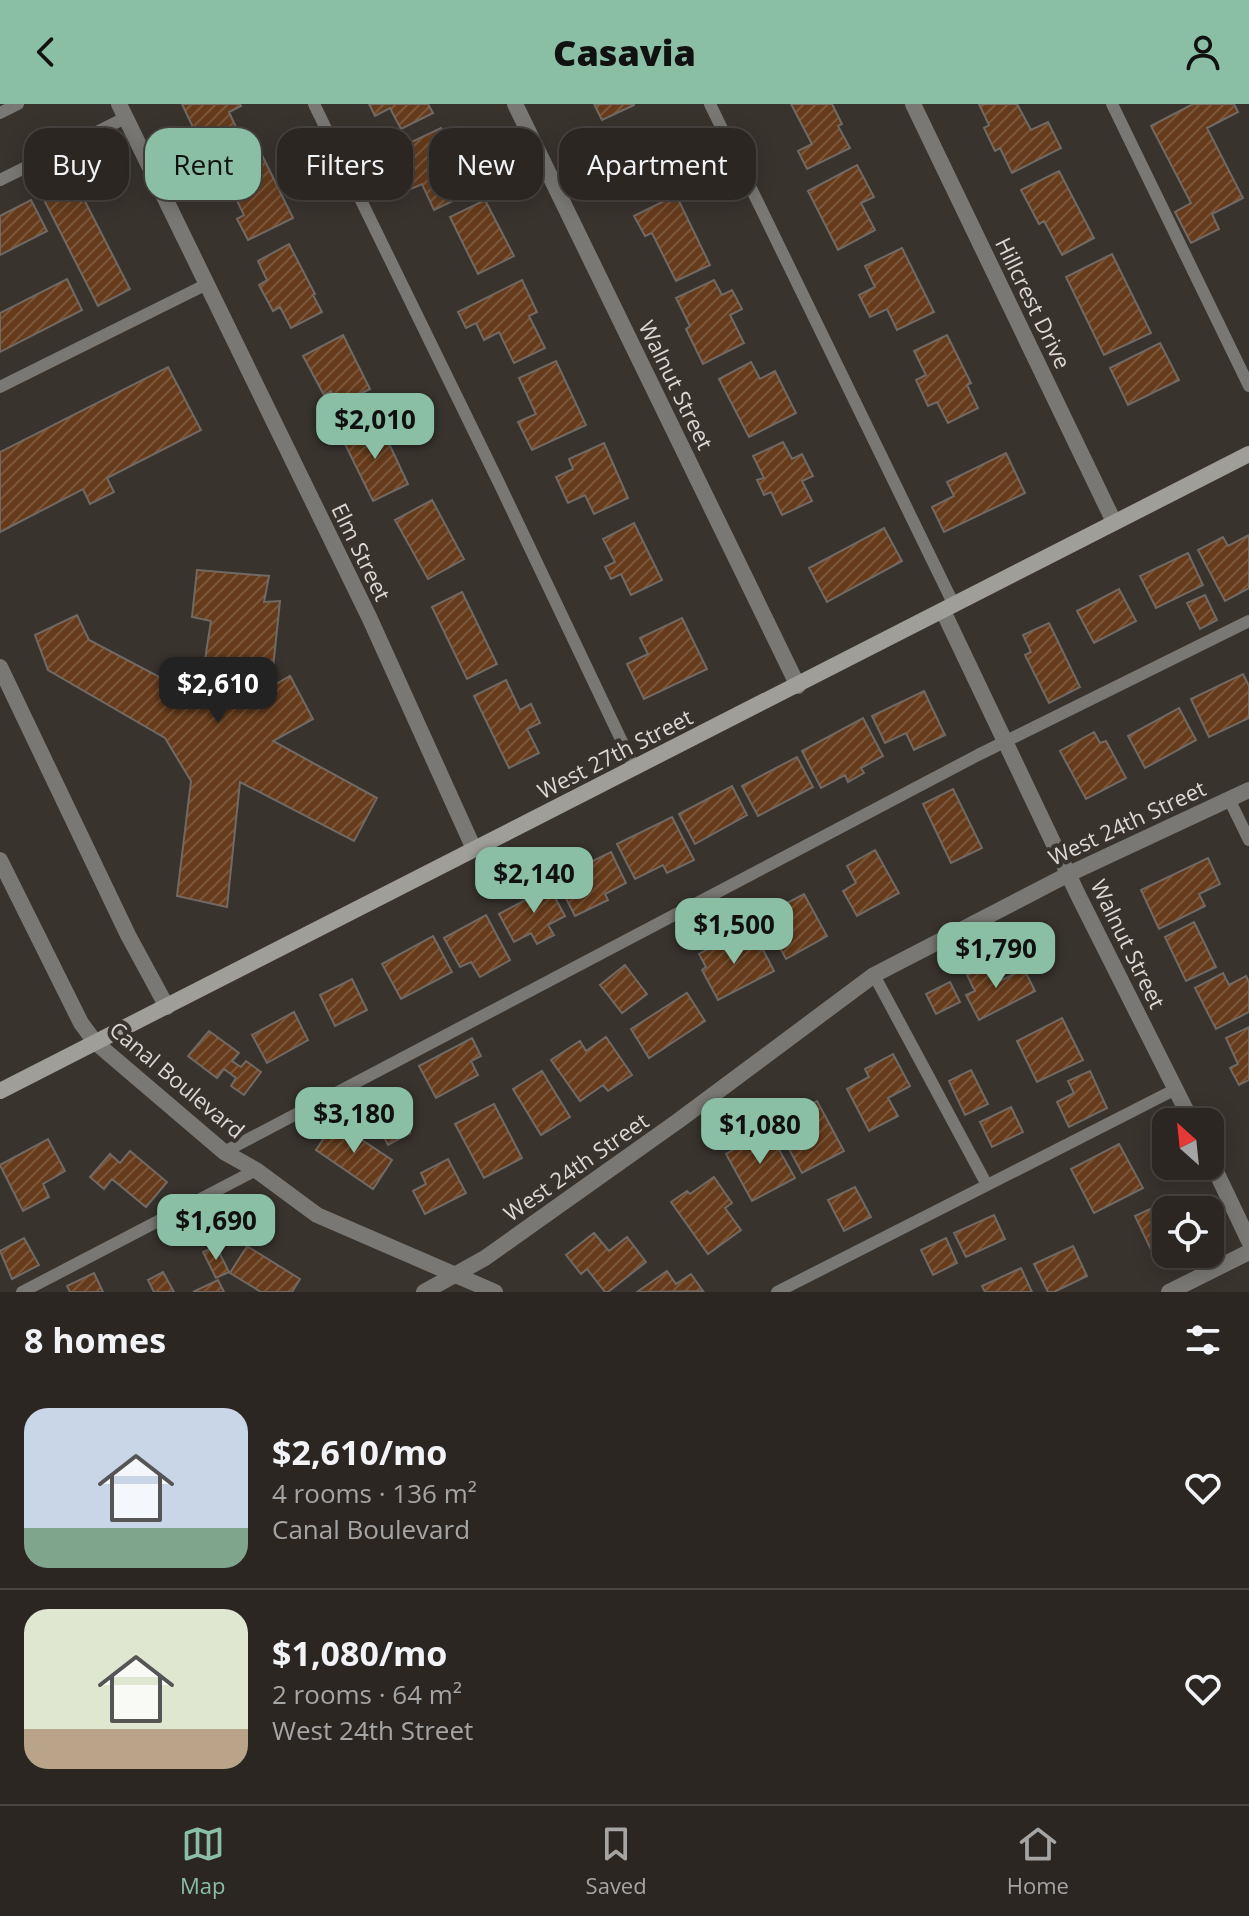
<!DOCTYPE html>
<html lang="en">
<head>
<meta charset="utf-8">
<style>
	:root { --surface:#2b2622; --page:#332e2a; --text:#f1f3f6; --muted:#a6a5a5; --line:#474340; --accent:#8abfa5 }
	body { margin:0; font-family:"Open Sans",sans-serif; background:var(--page); color:var(--text); height:100vh; display:flex; flex-direction:column; font-size:30px; white-space:nowrap }
	* { box-sizing:border-box; margin:0 }
	p { font-size:26px; color:var(--muted) }
	.icon { flex:none; width:44px; height:44px; fill:none; stroke:currentColor; stroke-width:2; stroke-linecap:round; stroke-linejoin:round }
	.map { position:relative; height:1188px; overflow:hidden }
	.panel { display:flex; flex-direction:column; background:var(--surface); flex:1 }
	.panel>* { flex:none }
	.top-card { position:absolute; left:24px; top:24px; width:800px; height:72px; display:flex; gap:16px }
	.needle { width:52px; rotate:333deg }
	.tools { position:absolute; left:1152px; top:1004px; display:grid; gap:16px }
	.tools a { display:grid; place-items:center; width:72px; height:72px; border-radius:16px; background:var(--surface); box-shadow:0 4px 20px #0003,0 0 0 2px var(--line); font-size:40px }
	.price { position:absolute; translate:-50% -68px; padding:0 18px; border-radius:16px; background:var(--accent); color:#111; font-size:26px; line-height:52px; filter:drop-shadow(0 2px 4px #0008) }
	.price::after { content:''; position:absolute; left:50%; top:48px; width:24px; height:18px; margin-left:-12px; background:inherit; clip-path:polygon(0 0,100% 0,50% 100%) }
	.price.current { background:#222; color:#fff }
	ul { padding:0; list-style:none }
	li { display:flex; align-items:center; gap:24px; height:200px; padding:0 24px }
	li+li { border-top:2px solid var(--line) }
	li span { display:grid; place-items:center; flex:none; width:224px; height:160px; border-radius:24px; color:#555 }
	li>.icon { margin-inline-start:auto }
	span .icon { width:96px; height:96px; fill:#fffc; stroke-width:1 }
	li b { font-size:34px }
	h2 { display:flex; justify-content:space-between; align-items:center; height:96px; padding:0 24px; font-size:34px }
	.pill { padding:0 28px; border-radius:24px; background:var(--surface); box-shadow:0 4px 20px #0003,0 0 0 2px var(--line); font-size:28px; line-height:72px }
	.pill.current { background:var(--accent); color:#111 }
	header { display:flex; justify-content:space-between; align-items:center; height:104px; padding:0 24px; background:var(--accent); color:#111; font-size:36px; font-weight:800 }
	.dock { display:flex; justify-content:space-around; align-items:center; height:112px; border-top:2px solid var(--line); background:var(--surface); font-size:22px; color:var(--muted) }
	.dock a { display:grid; justify-items:center; gap:4px }
	.dock .current { color:var(--accent) }
	.map>svg:first-child { display:block }
	.building { fill:url(#building-hatch); stroke:#716964; stroke-width:2 }
	.lines { fill:none; stroke-linecap:round; stroke-linejoin:round }
	.service { stroke:#797874; stroke-width:12 }
	.minor { stroke:#797874; stroke-width:16 }
	.secondary { stroke:#a09e98; stroke-width:16 }
	.labels { text-anchor:middle; stroke-width:8; stroke-linejoin:round; paint-order:stroke }
	.street-label { font-size:22px; fill:#ddd8d5; stroke:#39332e }
</style>
</head>
<body>
<header><svg class="icon" aria-label="back" viewBox="0 0 24 24"><path d="M15 5l-7 7 7 7"/></svg>Casavia<svg class="icon" aria-label="person" viewBox="0 0 24 24"><circle cx="12" cy="8" r="4"/><path d="M4 21q1-7 8-7t8 7"/></svg></header>
<div class="map">
<svg width="1249" height="1188" viewBox="0 0 1249 1188">
	<defs>
		<pattern id="building-hatch" width="6" height="6" patternUnits="userSpaceOnUse" patternTransform="scale(2)"><rect width="6" height="6" fill="#663b1b"/><path d="M-1 1l2-2M0 6l6-6M5 7l2-2" fill="none" stroke="#7b573b"/></pattern>
	</defs>
	<rect width="100%" height="100%" fill="#39332e"/>
	<path class="building" d="M182,0H240L241,2L229,8L240,32L205,49Z
		M369,0H428L433,9L401,25L390,4L375,12Z
		M594,0H634V1L602,16Z
		M791,0H832L842,20L838,22L850,44L807,65L798,47L812,40Z
		M979,0H1017L1031,26L1048,18L1061,44L1012,69L1000,44L995,47L984,24L989,21Z
		M1193,0H1234L1238,8L1207,24L1243,94L1212,110L1219,125L1191,139L1175,108L1191,99L1151,22Z
		M441,24L462,67L453,72L463,92L434,106L422,80L411,85L403,68L413,63L403,42Z
		M628,25L656,83L629,96L617,74L610,77L603,62L609,59L599,39Z
		M260,47L293,114L248,136L237,115L244,111L222,66Z
		M857,61L874,93L861,99L875,126L838,146L808,87Z
		M1059,67L1094,134L1062,151L1044,117L1039,120L1021,86Z
		M74,76L130,185L98,202L42,92Z
		M676,91L710,161L676,177L652,129L645,132L634,112Z
		M31,96L47,127L0,151V112Z
		M485,96L514,152L478,170L450,113Z
		M289,140L315,190L313,191L322,208L291,224L280,203L273,207L259,181L267,176L258,157Z
		M902,144L934,208L897,226L887,205L870,213L859,191L875,183L865,162Z
		M1112,150L1151,229L1104,251L1066,173Z
		M67,175L82,206L0,248V209Z
		M522,176L537,208L529,212L545,244L514,259L499,228L484,236L476,219L466,224L458,208Z
		M714,176L722,191L732,186L742,205L730,211L744,239L703,260L686,225L690,222L676,194Z
		M343,231L370,285L338,301L331,287L324,291L303,252Z
		M947,231L971,279L967,281L978,304L948,319L937,298L928,302L916,276L926,271L914,247Z
		M1160,239L1179,276L1128,301L1110,264Z
		M556,257L586,321L532,346L518,318L536,310L519,274Z
		M751,258L760,275L775,267L796,309L749,333L719,275Z
		M168,263L201,326L107,374L114,388L90,400L83,385L0,428V348Z
		M378,316L408,380L373,397L342,334Z
		M783,338L792,355L802,350L813,372L802,377L812,397L782,411L771,388L764,391L757,376L764,374L753,352Z
		M604,339L628,394L594,410L585,391L568,399L556,373L573,365L569,355Z
		M1006,349L1025,389L944,428L932,403L954,392L947,378Z
		M432,396L464,455L428,475L395,416Z
		M634,419L662,476L631,491L621,470L611,475L605,463L615,458L603,435Z
		M884,424L902,457L827,498L809,464Z
		M1249,431V484L1225,497L1198,446L1223,433L1228,442Z
		M1188,449L1203,481L1156,504L1140,472Z
		M197,466L269,472L264,498L280,497L271,583L290,572L313,615L273,637L377,694L354,737L240,678L227,803L177,792L191,677L165,634L48,566L35,531L77,511L89,536L199,594L211,517L192,513Z
		M1119,485L1136,517L1094,539L1077,507Z
		M462,488L497,560L467,575L432,503Z
		M1205,491L1217,516L1200,525L1187,499Z
		M682,514L707,565L644,595L627,560L648,550L640,534Z
		M1049,519L1080,583L1049,599L1025,551L1031,548L1023,531Z
		M1243,570L1249,582V614L1209,633L1191,595Z
		M506,576L520,606L531,600L540,619L527,625L539,649L509,664L474,592Z
		M924,587L945,631L914,646L906,629L885,639L872,612Z
		M1179,604L1196,636L1145,664L1128,632Z
		M863,614L883,652L861,664L864,669L848,678L845,671L821,684L802,647Z
		M1094,628L1100,639L1106,637L1126,674L1086,695L1060,647Z
		M797,653L813,683L758,712L742,682Z
		M732,682L747,711L695,740L679,710Z
		M953,685L982,744L951,759L923,700Z
		M672,713L694,756L667,769L663,761L635,775L617,740Z
		M875,746L899,789L857,812L843,787L856,779L847,762Z
		M611,748L626,779L605,790L608,796L575,812L556,775Z
		M1208,754L1220,780L1199,790L1205,802L1159,825L1141,786Z
		M546,777L565,812L548,821L554,831L537,840L531,829L514,838L499,810L533,792L530,786Z
		M804,790L827,832L786,855L773,831L784,825L774,806Z
		M705,808L715,824L690,840L680,824Z
		M486,811L510,856L480,873L471,858L460,863L444,834Z
		M1194,818L1216,863L1186,877L1165,833Z
		M734,831L742,845L758,836L774,867L718,896L702,866L706,863L699,850Z
		M433,832L452,868L401,895L382,860Z
		M991,859L1000,877L1024,865L1035,887L979,916L966,891L975,887L967,871Z
		M625,861L647,890L622,909L600,881Z
		M1223,869L1229,881L1246,872L1249,878V908L1216,925L1195,884Z
		M352,875L367,906L335,922L320,891Z
		M950,878L960,898L936,910L926,890Z
		M687,889L705,917L649,954L631,925Z
		M294,908L308,936L267,959L252,931Z
		M1062,914L1083,956L1037,978L1017,937Z
		M1249,923V976L1239,981L1230,964L1238,960L1226,934Z
		M209,927L239,949L232,957L241,963L246,957L261,968L244,991L231,982L236,974L224,965L217,974L188,952Z
		M606,933L632,971L608,987L603,981L580,997L551,956L580,937L586,947Z
		M472,934L481,952L471,957L478,971L436,994L419,962Z
		M893,950L910,982L888,994L898,1012L869,1027L847,985L869,973L865,965Z
		M971,966L988,1000L965,1011L949,977Z
		M542,967L570,1013L541,1031L513,985Z
		M1090,967L1107,1004L1069,1023L1057,998L1074,989L1068,977Z
		M388,986L410,1029L388,1041L365,998Z
		M817,997L844,1047L802,1069L775,1019Z
		M494,1000L522,1054L484,1074L455,1020Z
		M1011,1003L1023,1028L992,1043L980,1018Z
		M335,1018L392,1056L373,1085L316,1046Z
		M768,1026L795,1074L752,1097L726,1050Z
		M48,1035L65,1067L43,1080L49,1093L23,1107L0,1061Z
		M1119,1040L1143,1084L1094,1109L1071,1065Z
		M130,1047L167,1078L146,1103L112,1075L104,1085L90,1073L110,1050L120,1059Z
		M448,1055L466,1089L425,1110L413,1087L426,1080L421,1069Z
		M714,1073L732,1099L725,1104L741,1126L708,1150L671,1098L687,1087L690,1090Z
		M855,1083L871,1113L844,1127L828,1096Z
		M1165,1098L1169,1106H1166L1167,1150L1156,1156L1135,1112Z
		M994,1111L1005,1135L966,1153L954,1129Z
		M594,1129L609,1147L627,1133L646,1158L608,1188H605L587,1165L581,1170L566,1151Z
		M24,1134L39,1161L12,1175L0,1147Z
		M946,1134L957,1159L933,1171L921,1146Z
		M216,1142L229,1168L216,1174L203,1148Z
		M247,1142L300,1175L292,1188H261L230,1169Z
		M1073,1142L1087,1172L1054,1188H1048L1034,1160Z
		M1021,1164L1032,1188H985L982,1182Z
		M667,1167L676,1180L691,1170L703,1187L637,1188Z
		M163,1168L174,1188H154L148,1176Z
		M94,1169L103,1188H70L67,1182Z
		M218,1176L224,1188H193Z"/>
	<g class="lines">
		<path class="service" d="M314,0L499,379L635,665
			M710,0L954,501
			M1112,0L1249,282
			M0,9L18,0
			M0,76L125,14
			M0,283L207,180
			M1229,695L1249,736
			M874,871L987,1081
			M224,1048L978,651L1249,517
			M22,1188L256,1066
			M777,1188L1176,985"/>
		<path class="minor" d="M119,0L370,515L474,745
			M515,0L798,582
			M913,0L1114,418
			M943,507L1079,793L1192,1018
			M0,563L128,831L167,903
			M0,756L81,919L95,938L224,1048L256,1066L317,1111L495,1188
			M1210,1055L1249,1137
			M424,1188L485,1154L678,1017L874,871L1069,770L1249,686
			M1169,1188L1249,1148"/>
		<path class="secondary" d="M0,987L1249,350"/>
	</g>
	<g class="labels">
		<g class="street-label">
			<text transform="translate(1033 199) rotate(64)" y="8">Hillcrest Drive</text>
			<text transform="translate(676 281) rotate(64)" y="8">Walnut Street</text>
			<text transform="translate(361 448) rotate(64)" y="8">Elm Street</text>
			<text transform="translate(615 650) rotate(-27)" y="8">West 27th Street</text>
			<text transform="translate(1127 719) rotate(-25)" y="8">West 24th Street</text>
			<text transform="translate(1128 840) rotate(64)" y="8">Walnut Street</text>
			<text transform="translate(177 976) rotate(40)" y="8">Canal Boulevard</text>
			<text transform="translate(576 1063) rotate(-35)" y="8">West 24th Street</text>
		</g>
	</g>
</svg>
<div class="tools">
<a><svg class="needle" viewBox="-14 -14 28 28"><path d="M0-13l5 13h-10z" fill="#e53935"/><path d="M0 13l5-13h-10z" fill="#a6a5a5"/></svg></a>
<a><svg class="icon" aria-label="locate" viewBox="0 0 24 24"><circle cx="12" cy="12" r="6"/><path d="M12 2v4M12 18v4M2 12h4M18 12h4"/></svg></a>
</div>
<b class="price" style="left:375px;top:357px">$2,010</b>
<b class="price current" style="left:218px;top:621px">$2,610</b>
<b class="price" style="left:534px;top:811px">$2,140</b>
<b class="price" style="left:734px;top:862px">$1,500</b>
<b class="price" style="left:996px;top:886px">$1,790</b>
<b class="price" style="left:354px;top:1051px">$3,180</b>
<b class="price" style="left:760px;top:1062px">$1,080</b>
<b class="price" style="left:216px;top:1158px">$1,690</b>
<div class="top-card">
<a class="pill">Buy</a>
<a class="pill current">Rent</a>
<a class="pill">Filters</a>
<a class="pill">New</a>
<a class="pill">Apartment</a>
</div>
</div>
<section class="panel">
<h2>8 homes<svg class="icon" aria-label="filters" viewBox="0 0 24 24"><path d="M4 7h16M4 17h16"/><circle cx="9" cy="7" r="2"/><circle cx="15" cy="17" r="2"/></svg></h2>
<ul>
<li><span style="background:linear-gradient(#c9d6e8 75%,#7fa58c 0)"><svg class="icon" aria-label="home" viewBox="0 0 24 24"><path d="M3 11l9-7 9 7M6 9v11h12V9"/></svg></span><div><b>$2,610/mo</b><p>4 rooms · 136 m²</p><p>Canal Boulevard</p></div><svg class="icon" aria-label="heart" viewBox="0 0 24 24"><path d="M12 20l-8-8c-3-5 5-10 8-4 3-6 11-1 8 4z"/></svg></li>
<li><span style="background:linear-gradient(#dfe7d0 75%,#b9a48a 0)"><svg class="icon" aria-label="home" viewBox="0 0 24 24"><path d="M3 11l9-7 9 7M6 9v11h12V9"/></svg></span><div><b>$1,080/mo</b><p>2 rooms · 64 m²</p><p>West 24th Street</p></div><svg class="icon" aria-label="heart" viewBox="0 0 24 24"><path d="M12 20l-8-8c-3-5 5-10 8-4 3-6 11-1 8 4z"/></svg></li>
</ul>
</section>
<nav class="dock">
<a class="current"><svg class="icon" aria-label="map" viewBox="0 0 24 24"><path d="M3 6l6-2 6 2 6-2v14l-6 2-6-2-6 2zM9 4v14M15 6v14"/></svg>Map</a>
<a><svg class="icon" aria-label="saved" viewBox="0 0 24 24"><path d="M7 4h10v16l-5-4-5 4z"/></svg>Saved</a>
<a><svg class="icon" aria-label="home" viewBox="0 0 24 24"><path d="M3 11l9-7 9 7M6 9v11h12V9"/></svg>Home</a>
</nav>
</body>
</html>
